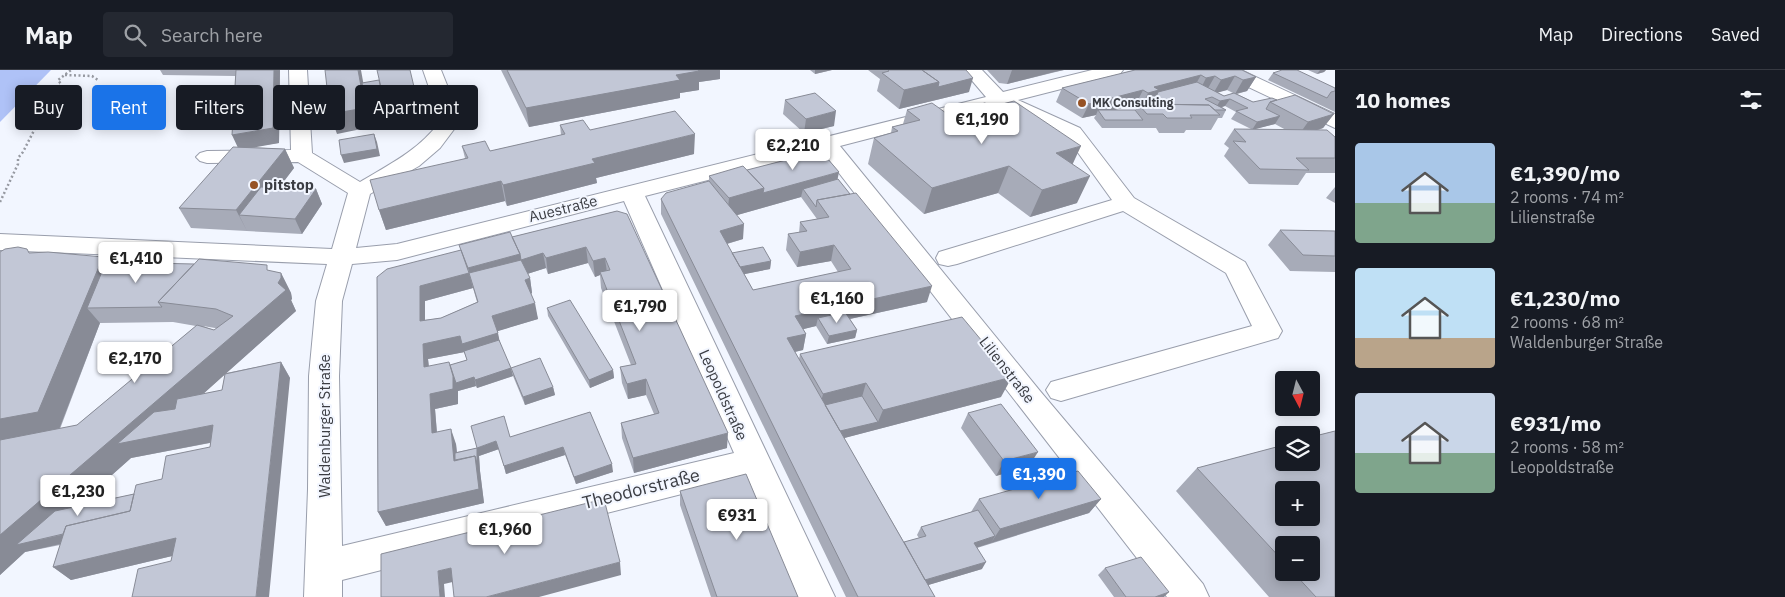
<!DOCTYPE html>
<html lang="en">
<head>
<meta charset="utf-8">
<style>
	:root { --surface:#171b24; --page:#242831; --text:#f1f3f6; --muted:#9ea1a6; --line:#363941; --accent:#1a73e8 }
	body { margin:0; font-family:"IBM Plex Sans",sans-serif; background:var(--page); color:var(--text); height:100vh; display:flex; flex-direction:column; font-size:19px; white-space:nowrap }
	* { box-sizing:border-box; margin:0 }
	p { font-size:16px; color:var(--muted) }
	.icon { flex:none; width:28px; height:28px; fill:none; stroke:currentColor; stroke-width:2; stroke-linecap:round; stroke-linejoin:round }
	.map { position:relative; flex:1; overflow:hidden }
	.details { display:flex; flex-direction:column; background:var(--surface); width:450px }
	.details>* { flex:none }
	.top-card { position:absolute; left:15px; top:15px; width:475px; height:45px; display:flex; gap:10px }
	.needle { width:32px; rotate:173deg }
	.controls { position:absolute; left:1275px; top:301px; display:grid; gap:10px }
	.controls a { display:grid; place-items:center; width:45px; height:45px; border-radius:5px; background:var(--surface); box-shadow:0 2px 12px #0003; font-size:25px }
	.price { position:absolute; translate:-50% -42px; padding:0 11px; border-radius:5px; background:#fff; color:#222; font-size:16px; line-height:32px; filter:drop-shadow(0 1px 2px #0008) }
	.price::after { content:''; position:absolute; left:50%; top:30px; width:15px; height:11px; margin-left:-8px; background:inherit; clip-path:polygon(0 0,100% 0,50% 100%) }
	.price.current { background:var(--accent); color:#fff }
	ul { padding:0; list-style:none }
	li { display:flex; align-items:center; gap:15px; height:125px; padding:0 20px }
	li span { display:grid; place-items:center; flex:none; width:140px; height:100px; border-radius:5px; color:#555 }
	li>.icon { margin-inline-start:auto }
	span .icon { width:60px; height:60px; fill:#fffc; stroke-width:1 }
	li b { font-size:21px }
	h2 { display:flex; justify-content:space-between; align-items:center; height:60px; padding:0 20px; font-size:21px }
	.tag { padding:0 18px; border-radius:5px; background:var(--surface); box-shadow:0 2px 12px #0003; font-size:18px; line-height:45px }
	.tag.current { background:var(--accent); color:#fff }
	header { display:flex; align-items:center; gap:30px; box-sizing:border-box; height:70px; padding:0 25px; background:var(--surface); border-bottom:1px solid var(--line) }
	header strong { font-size:24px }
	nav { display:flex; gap:28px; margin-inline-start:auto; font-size:18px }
	.search { width:350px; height:45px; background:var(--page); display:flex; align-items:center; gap:12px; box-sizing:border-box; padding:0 18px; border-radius:5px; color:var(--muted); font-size:19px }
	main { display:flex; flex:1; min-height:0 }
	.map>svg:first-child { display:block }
	.water { fill:#afc2f7 }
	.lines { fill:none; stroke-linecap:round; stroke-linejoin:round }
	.minor-casing { stroke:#999eac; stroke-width:2 }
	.path { stroke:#979aa2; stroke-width:2.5; stroke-dasharray:2 2.5; stroke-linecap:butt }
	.minor { fill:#fff; fill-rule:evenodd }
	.wall { fill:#a7abb8; fill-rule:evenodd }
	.shaded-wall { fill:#888b96 }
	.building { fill:#c2c7d6; stroke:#888b96; fill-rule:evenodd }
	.poi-dot { fill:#965224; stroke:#f2f6ff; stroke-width:2 }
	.labels { text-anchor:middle; stroke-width:4; stroke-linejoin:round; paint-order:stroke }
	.far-poi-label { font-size:12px; font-weight:bold; fill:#3b3d43; stroke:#f2f6ff; text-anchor:start }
	.poi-label { font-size:15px; font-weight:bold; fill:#3b3d43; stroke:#f2f6ff; text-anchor:start }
	.street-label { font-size:15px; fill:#3b3d43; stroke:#f2f6ff }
	.near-street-label { font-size:18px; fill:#3b3d43; stroke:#f2f6ff }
</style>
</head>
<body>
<header>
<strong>Map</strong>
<div class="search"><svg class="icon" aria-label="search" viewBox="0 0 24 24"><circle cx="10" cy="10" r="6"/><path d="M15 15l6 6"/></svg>Search here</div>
<nav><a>Map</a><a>Directions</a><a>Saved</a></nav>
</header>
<main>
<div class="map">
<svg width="1335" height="527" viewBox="0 0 1335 527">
	<rect width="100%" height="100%" fill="#f2f6ff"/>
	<path class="water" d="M0,0H51L0,52Z"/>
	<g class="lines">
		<g class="minor-casing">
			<path id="minor" d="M289,0H307L312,83L360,112C390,94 417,81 438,54L435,35L423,0H441L455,35L458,54L440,78L419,96L370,124L356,178L397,174L986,27L963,0H982L1003,22L1092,0H1123L1120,4L1018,30L1080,58L1134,128L1245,192L1282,261L1278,268L1061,331L1051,328L1046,320L1051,312L1252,256L1226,203L1123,141L957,194L948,196L939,194L936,188L939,182L1112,130L1066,66L998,35L840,76L1040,321L1203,514L1209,527H1167L822,81L645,126L835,527H797L745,408L342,510V527H304L308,419L309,306L316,231L327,194L0,180V164L332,179L348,123L298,92L207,93L200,91L196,87L200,83L207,81L291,80ZM624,131L734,383L342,476L339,306L342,231L352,194L397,190Z
				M1218,0H1241L1335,44V58L1221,4Z"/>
		</g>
		<path class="path" d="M65,5L92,6L98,10
			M0,132L18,94V88L23,82L49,31L61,14L58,10L71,0"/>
		<use href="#minor" class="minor"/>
	</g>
	<path class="wall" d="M160,0H280L279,73L251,77L285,79L294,98L279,117L284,118L297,114L299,119H316L322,134L302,164L191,158L179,138L238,77L235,6L163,5Z
		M501,0H720V9L699,12V20L680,23V28L529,57Z
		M810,0H832L815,4Z
		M868,0H966L969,22L899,39L877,21L880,9Z
		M987,0H1064L1007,14L999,13Z
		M1135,0L1256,7L1247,21L1237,24L1253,32L1277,30L1334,44L1323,58L1318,60L1335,67V103H1306L1298,115L1249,114L1224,86L1229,78L1224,74L1234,59H1251L1231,49L1236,42L1225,36L1222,37L1226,40L1222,48H1218L1211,60H1186L1184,63H1159L1156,58H1102L1094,48L1096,45L1082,48L1056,32L1062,18ZM1227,20L1233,23L1224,26L1217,22ZM1136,34L1138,35L1135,40H1113ZM1275,54L1286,60L1254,59Z
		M1308,0H1326L1324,2L1317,4Z
		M1273,3L1335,18V42L1268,10Z
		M785,30L834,56L804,63L783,44Z
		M907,40L946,43L1073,94L1077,133L1030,147L998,123L924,144L868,94L874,68L891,63L892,57L903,54Z
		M560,55L590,60L694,84L596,108L597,113L507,136L505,131L386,160L379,140L465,88L462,76L490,81L561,65Z
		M747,100L838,109L927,232L850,249L857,260L855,268L827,274L816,256L803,259L806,264L803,280L795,282L799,289L800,284L1001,327L844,368L904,472L919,468L917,465L921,457L971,442L979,429H1101L1089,443L977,478L982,499L928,515L935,527H846L661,144V129L709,111V106ZM801,127L817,149L800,152L799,163L788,164L786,180L797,197L831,191L838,202L753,220L744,204L770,199L771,191L732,183L727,174L743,169L737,145Z
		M1335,117V133L1326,128Z
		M617,141L727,378L634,403L622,368L621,353L654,344L646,325L628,329L622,313L620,297L631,295L601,218L600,205L595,207L588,193L548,204L546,198L527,204L530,208L532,223L531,224L538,249L497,261L499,270L513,306L477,318L476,316L458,321V334L435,339L437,362L456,374L457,382L477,378L590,342L613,402L576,414L565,385L506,404L499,379L479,386L480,401L484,433L386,456L378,442L377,207L461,180L459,175L512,167ZM473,218L477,232L441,248L425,250V231ZM464,282L467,290L450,295L429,296L428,289Z
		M1280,160L1335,161V202L1290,201L1268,175Z
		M0,182L31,183L106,192L270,201L281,203L291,223L292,229L291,230L296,241L226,303L281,292L290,308L171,491L172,486L71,510L53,497L60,475L25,482L0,505ZM173,252L196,256L77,355L60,359L100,253ZM203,256L215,258H217L214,260ZM225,304L222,320L203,324ZM210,373V377L162,409L134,424L77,436L131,388Z
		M547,238L613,300L614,308L590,318L548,246Z
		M511,298L553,317L555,325L525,335L513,306Z
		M968,343L1029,396L996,406L961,358Z
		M1335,361V527H1269L1176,421L1197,398L1284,375V392H1311V367ZM1284,420H1311V448H1284ZM1284,475H1311V502H1284Z
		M680,421L798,527H711L680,435Z
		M1105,498L1164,527H1114L1098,505Z"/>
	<path class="shaded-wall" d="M274,0H280L279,73L239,80L232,65Z
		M358,0H361L366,28L383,25L415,21L419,35L387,40L384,32L367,36L371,57L337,64L330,44Z
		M694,0H720V9L699,12V20L680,23V28L529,57L526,38L676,5Z
		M815,0H832L815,4Z
		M1012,0H1055L1054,2L1007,14Z
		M1055,0H1064L1054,2Z
		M1320,0H1326L1324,2L1317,4Z
		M1201,5L1193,19L1147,31L1145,29L1148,23L1154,17Z
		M1215,6L1207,20L1199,22L1206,8Z
		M1235,6L1227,20L1213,24L1221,10Z
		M1256,7L1247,21L1235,24L1243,10Z
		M973,8L969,22L899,39L904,20L939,12Z
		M1143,20L1136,34L1101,44L1098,40L1096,45L1082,48L1089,34Z
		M1230,29L1225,36L1215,39L1220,31Z
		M836,41L834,56L804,63L806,49Z
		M1334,44L1323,58L1298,66L1308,52Z
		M1280,46L1275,54L1252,60L1257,52Z
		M374,64L377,72L380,86L344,93L341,85Z
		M695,64L694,84L596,108L597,113L507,136L503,115L592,89Z
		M1081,76L1069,102L1056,83Z
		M285,79L294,98L258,146L239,145L247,161L236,140Z
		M1009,96L998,123L924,144L932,118Z
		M839,102L836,117L803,119L801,127L762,138L763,123Z
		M1090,106L1077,133L1030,147L1042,120Z
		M501,111L505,131L386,160L379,140Z
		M764,118L762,138L727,148L729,128Z
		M316,119L322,134L302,164L295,149Z
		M744,154L743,169L719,176L720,161Z
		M834,175L831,191L797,197L800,182Z
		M586,177L588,193L548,204L546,188Z
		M543,183L546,198L524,205L474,218L468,198L520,184Z
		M103,187L117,207L87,238L100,253L58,362L0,373V349Z
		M605,188L607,203L600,202V205L595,207L593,191Z
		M771,191L770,199L735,206V198Z
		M281,203L291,223L292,229L291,230L296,241L156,366L213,355L224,370L131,388L39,470L137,448L144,455L25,482L0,505V465L278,213Z
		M469,203L473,218L425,231V267L420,251V216Z
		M530,208L532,223L528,225L525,210Z
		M932,216L927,232L822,255L818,248L816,256L792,262L795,246Z
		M535,233L538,249L495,262L492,246Z
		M857,260L855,268L827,274L829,266Z
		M498,263L501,278L465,282L428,289L430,312L424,297L423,274L460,266Z
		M806,264L803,280L785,284L787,268Z
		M281,292L290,308L269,527H256Z
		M511,298L513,306L477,318L475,310Z
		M451,299L456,313L474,307L476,316L458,321V334L435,339L438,378L432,363L430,324Z
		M613,300L614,308L590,318L589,310Z
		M1012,307L1001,327L833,371L835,362L878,352L883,340Z
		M646,309V325L628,329L627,314Z
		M866,313L860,334L818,344L823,324Z
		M553,317L555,325L525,335L523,327Z
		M451,359L456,374L458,397L477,378L496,371L499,379L479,386L480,401L484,433L386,456L378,442L454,391Z
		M728,363L727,378L634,403L633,388Z
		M563,377L565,385L506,404L504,396Z
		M1038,382L1029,396L996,406L1004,391Z
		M612,394L613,402L576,414L574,407Z
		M1101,429L1089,443L991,473L1000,459Z
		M995,466L991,473L969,480L974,473Z
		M176,468L189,482L71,510L53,497Z
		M620,492L621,505L539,527H486Z
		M986,492L982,499L915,519L919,512Z
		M451,498L457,511L444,514L445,527H440L438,501Z
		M1169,522L1164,527H1155Z"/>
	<path class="building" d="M236,0H274L273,58L232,65Z
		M325,0H358L365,38L330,44Z
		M377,0H410L415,21L383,26Z
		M507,0H698L699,1L676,5L680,10L526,38Z
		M888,0H922L939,12L904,20L882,3L889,1Z
		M922,0H966L973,8L938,17L939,12Z
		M1135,0H1242L1256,7L1243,10L1235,6L1221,10L1215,6L1206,8L1201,5L1154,17L1159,20L1148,23L1143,20L1089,34L1062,18Z
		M1282,0H1297L1335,18V21L1331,22L1327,28L1273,3Z
		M379,10L382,25L365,28L362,13Z
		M1197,12L1224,26L1234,23L1253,32L1272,28L1277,30L1270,32L1266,39L1280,46L1257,52L1236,41L1248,38L1230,29L1220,31L1212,27L1205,29L1226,40H1215L1209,35L1153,34L1145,29L1156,27L1158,22Z
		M815,23L836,41L806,49L785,30Z
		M1295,25L1334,44L1308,52L1270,32Z
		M1014,31L1081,76L1056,83L1090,106L1042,120L1009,96L932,118L874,68L898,61L892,57L920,50L907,40L932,33L946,43L985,33L991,37Z
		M1138,34L1209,35L1220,45H1190L1192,48H1167L1163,44H1147Z
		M1098,40H1135L1143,50H1105Z
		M675,41L695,64L592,89L595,93L503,115L501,111L379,140L370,110L468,88L462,76L485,71L490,81L565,64L560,55L583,50L590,60Z
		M1234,59L1327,60L1335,67V88H1296L1309,100L1260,99L1233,71L1246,72Z
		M374,64L377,79L341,85L339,70Z
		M233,77L285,79L236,140L179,138Z
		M821,81L839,102L763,123L764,118L747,100Z
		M743,96L764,118L729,128L709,106Z
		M838,109L850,124L817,130L816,137L803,119Z
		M709,111L744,154L720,161L753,220L851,199L834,175L800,182L788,164L807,161L800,152L829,147L817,130L856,123L932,216L795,246L806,264L787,268L935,527H858L661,129L666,123Z
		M287,114H297L295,118L316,119L295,149L239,145L261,117L284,118Z
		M617,141L627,144L728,363L633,388L621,353L659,343L646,309L627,314L620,297L636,294L600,202L610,200L605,188L593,191L586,177L546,188L543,183L521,190L520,184L512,167Z
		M1280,160L1335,161V186L1303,185Z
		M510,162L520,184L468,198L459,175Z
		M18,177L27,179L29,183L48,182L103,187L38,342L0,349V182L5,179Z
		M763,177L771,191L740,197L732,183Z
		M461,180L469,203L521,190L530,208L525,210L535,233L492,246L498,263L462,274L460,266L423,274L424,297L449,292L453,306V319L430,324L432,363L451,359L454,391L475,386L479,419L378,442L377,207L387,199ZM469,203L478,232L441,248L420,251V216Z
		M199,189L267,195V200L281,203V208L278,213L286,220L0,465V370L77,355L197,255L214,260L233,246L216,239L158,232Z
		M106,192L194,194L158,232L162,237L87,238Z
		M570,230L613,300L589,310L547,238Z
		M845,242L857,260L829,266L818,248Z
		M962,247L1012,307L883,340L866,313L823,324L800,284Z
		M499,270L511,298L475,310L474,307L456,313L450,295L467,290L464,281Z
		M540,288L553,317L523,327L511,298Z
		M281,292L256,527H132L138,499L171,491L176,468L53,497L66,456L130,441L136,415L162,409L166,386L210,377L213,355L117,374L154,342L175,339L177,329L222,320L225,304Z
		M862,326L878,352L840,361L825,335Z
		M1001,334L1038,382L1004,391L968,343Z
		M590,342L612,394L574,407L563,377L504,396L496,371L477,378V393L475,386L455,390V383L477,378L471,356L504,346L510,367Z
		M1335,361V527H1316L1293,502H1311V475H1284V492L1197,398L1284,375V392H1311V367ZM1284,420H1311V448H1284Z
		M1078,401L1101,429L1000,459L979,429Z
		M746,404L798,527H717L680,421Z
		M134,424L130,441L66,456L63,464L16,475L55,441Z
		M604,429L620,492L486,527H454L451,498L438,501L440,527H381V484Z
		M978,440L995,466L974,473L986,492L925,510L904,472L926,466L921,457Z
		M1141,487L1169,522L1155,527H1126L1105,498Z"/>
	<g class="poi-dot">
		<circle cx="1082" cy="33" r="5"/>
		<circle cx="254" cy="115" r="5"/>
	</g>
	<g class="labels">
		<g class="far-poi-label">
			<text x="1092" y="37">MK Consulting</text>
		</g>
		<g class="poi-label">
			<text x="264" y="120">pitstop</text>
		</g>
		<g class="street-label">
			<text transform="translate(563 139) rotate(-14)" y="5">Auestraße</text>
			<text transform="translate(1007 300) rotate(52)" y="5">Lilienstraße</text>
			<text transform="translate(723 325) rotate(66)" y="5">Leopoldstraße</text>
			<text transform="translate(325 356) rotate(-90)" y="5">Waldenburger Straße</text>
		</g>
		<g class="near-street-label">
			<text transform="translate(641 419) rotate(-14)" y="6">Theodorstraße</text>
		</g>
	</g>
</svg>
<div class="controls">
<a><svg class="needle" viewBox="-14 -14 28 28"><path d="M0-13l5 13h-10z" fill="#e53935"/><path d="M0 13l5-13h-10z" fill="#9ea1a6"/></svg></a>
<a><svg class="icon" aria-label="layers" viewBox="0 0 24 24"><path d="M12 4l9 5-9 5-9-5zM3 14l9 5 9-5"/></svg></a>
<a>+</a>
<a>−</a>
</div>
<b class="price" style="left:982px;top:75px">€1,190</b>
<b class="price" style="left:793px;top:101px">€2,210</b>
<b class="price" style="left:136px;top:214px">€1,410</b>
<b class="price" style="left:837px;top:254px">€1,160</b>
<b class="price" style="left:640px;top:262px">€1,790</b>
<b class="price" style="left:135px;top:314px">€2,170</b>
<b class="price current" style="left:1039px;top:430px">€1,390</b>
<b class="price" style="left:78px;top:447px">€1,230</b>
<b class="price" style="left:737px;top:471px">€931</b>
<b class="price" style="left:505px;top:485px">€1,960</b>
<div class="top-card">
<a class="tag">Buy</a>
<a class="tag current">Rent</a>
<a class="tag">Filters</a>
<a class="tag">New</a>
<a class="tag">Apartment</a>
</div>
</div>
<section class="details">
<h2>10 homes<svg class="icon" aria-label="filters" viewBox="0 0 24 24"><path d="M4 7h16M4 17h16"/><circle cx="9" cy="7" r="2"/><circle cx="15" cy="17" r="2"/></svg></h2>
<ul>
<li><span style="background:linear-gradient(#a9c7e8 60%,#7fa58c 0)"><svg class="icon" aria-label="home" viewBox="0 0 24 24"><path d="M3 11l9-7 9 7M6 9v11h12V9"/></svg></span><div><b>€1,390/mo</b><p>2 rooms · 74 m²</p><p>Lilienstraße</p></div></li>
<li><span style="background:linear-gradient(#bfe0f5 70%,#b9a48a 0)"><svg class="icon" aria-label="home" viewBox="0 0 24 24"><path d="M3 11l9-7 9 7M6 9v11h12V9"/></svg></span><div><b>€1,230/mo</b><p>2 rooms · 68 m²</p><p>Waldenburger Straße</p></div></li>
<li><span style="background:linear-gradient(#c9d6e8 60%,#7fa58c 0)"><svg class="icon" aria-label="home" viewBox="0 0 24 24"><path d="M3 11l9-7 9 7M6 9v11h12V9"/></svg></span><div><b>€931/mo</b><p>2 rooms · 58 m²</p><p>Leopoldstraße</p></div></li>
</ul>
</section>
</main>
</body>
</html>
